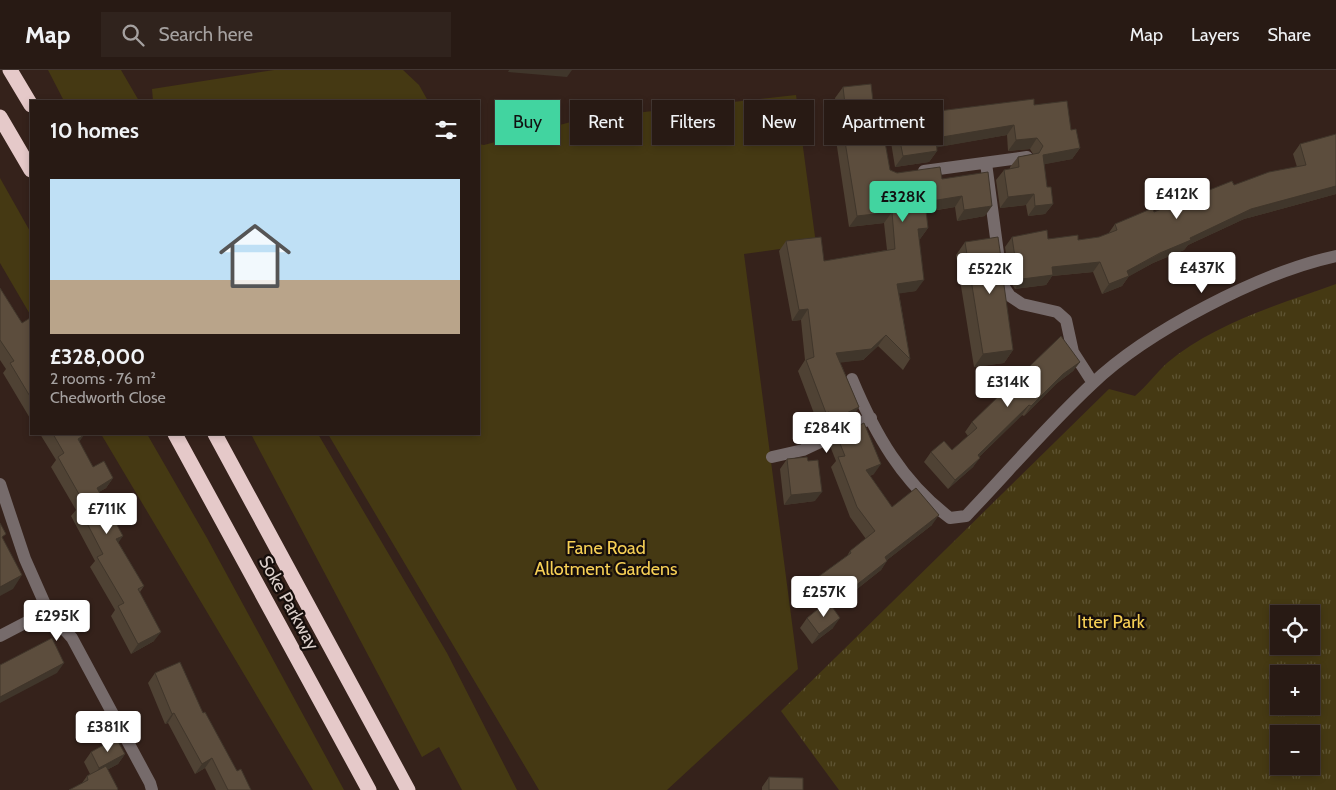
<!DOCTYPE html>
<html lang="en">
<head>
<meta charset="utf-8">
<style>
	:root { --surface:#281a14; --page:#30231d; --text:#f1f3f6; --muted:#a5a1a0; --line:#443834; --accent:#42d4a0 }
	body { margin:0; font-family:Cabin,sans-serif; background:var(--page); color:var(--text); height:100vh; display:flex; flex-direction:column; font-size:19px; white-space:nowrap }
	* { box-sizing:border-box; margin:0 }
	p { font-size:16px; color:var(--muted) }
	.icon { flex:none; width:28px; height:28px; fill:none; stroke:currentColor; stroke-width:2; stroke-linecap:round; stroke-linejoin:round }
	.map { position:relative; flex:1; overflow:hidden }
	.side { position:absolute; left:30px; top:30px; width:450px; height:335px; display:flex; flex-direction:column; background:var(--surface); border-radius:0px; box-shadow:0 2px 8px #0003,0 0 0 1px var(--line) }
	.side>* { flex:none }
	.guide { position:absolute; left:495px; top:30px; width:475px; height:45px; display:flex; gap:10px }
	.controls { position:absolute; left:1270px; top:535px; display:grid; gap:10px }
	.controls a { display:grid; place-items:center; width:50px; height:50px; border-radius:0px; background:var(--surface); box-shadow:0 2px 8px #0003,0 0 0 1px var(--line); font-size:25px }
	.price { position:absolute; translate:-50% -42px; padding:0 11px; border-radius:5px; background:#fff; color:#222; font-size:16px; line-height:32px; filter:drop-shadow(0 1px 2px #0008) }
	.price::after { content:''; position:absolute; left:50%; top:30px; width:15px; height:11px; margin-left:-8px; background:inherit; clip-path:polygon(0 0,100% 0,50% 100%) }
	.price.current { background:var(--accent); color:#111 }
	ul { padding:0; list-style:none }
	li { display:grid; align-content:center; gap:10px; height:265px; padding:0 20px }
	li span { display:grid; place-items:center; height:155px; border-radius:0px; color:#555 }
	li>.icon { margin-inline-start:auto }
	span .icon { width:90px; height:90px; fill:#fffc; stroke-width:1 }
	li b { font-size:21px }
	h2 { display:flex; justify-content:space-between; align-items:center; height:60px; padding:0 20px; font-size:21px }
	.chip { padding:0 18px; border-radius:0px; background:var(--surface); box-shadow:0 2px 8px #0003,0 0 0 1px var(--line); font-size:18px; line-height:45px }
	.chip.current { background:var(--accent); color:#111 }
	header { display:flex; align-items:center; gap:30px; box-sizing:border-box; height:70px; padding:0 25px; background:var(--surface); border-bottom:1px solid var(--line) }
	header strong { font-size:24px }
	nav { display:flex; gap:28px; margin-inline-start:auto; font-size:18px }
	.search { width:350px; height:45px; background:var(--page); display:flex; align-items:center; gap:12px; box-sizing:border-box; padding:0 18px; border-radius:0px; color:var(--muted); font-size:19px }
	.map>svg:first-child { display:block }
	.green { fill:#453913 }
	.park { fill:url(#park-tufts); fill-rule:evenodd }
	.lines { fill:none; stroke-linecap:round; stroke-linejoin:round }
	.minor { stroke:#766b6b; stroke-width:12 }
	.highway { stroke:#e5c9c9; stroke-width:15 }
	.wall { fill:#4f4234 }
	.shaded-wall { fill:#40362b }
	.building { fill:#5c4d3d; stroke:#40362b }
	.labels { text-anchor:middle; stroke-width:4.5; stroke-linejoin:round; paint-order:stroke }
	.park-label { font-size:18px; fill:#f7d055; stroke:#160e0b }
	.street-label { font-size:18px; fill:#dcd0cb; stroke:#160e0b }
</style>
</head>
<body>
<header>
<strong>Map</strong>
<div class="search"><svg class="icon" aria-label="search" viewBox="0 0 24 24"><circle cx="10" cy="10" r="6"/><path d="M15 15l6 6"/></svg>Search here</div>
<nav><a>Map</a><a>Layers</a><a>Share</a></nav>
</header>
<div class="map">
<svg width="1336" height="720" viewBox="0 0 1336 720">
	<defs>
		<pattern id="park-tufts" width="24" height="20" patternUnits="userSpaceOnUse" patternTransform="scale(1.25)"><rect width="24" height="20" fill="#453913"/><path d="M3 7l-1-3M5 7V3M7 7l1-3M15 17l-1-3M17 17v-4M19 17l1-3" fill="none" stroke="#5f5534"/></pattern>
	</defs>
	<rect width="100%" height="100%" fill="#35221b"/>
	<path class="green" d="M48,0H121L139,31H64Z
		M274,0H403L419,15L428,31H153L152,19Z
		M796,25L816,174L744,184L798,599L667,720H539L328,364H479V74L484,75L582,49Z
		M0,108L31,163V246L0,193Z
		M101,364H147L207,468L344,720H313Z
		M251,364H318L447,583L517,720H462L439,677L422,687Z"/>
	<path class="park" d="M1336,214V720H839L781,641L1109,319L1135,326C1147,316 1156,303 1167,293C1213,254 1280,234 1336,214ZM1279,544H1311V576H1279ZM1279,604H1311V636H1279ZM1279,664H1311V696H1279Z"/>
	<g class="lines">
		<path class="minor" d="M986,93L998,183
			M924,101L1027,87
			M1001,203L1002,214L1010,226L1022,234L1057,242L1066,250L1073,282L1093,313
			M852,309C875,364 902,412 950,448L966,446C1008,402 1048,355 1092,314C1147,261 1262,202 1336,186
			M772,387L803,380L871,348
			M0,414L25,489L48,541L72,568L150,713L152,720
			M0,566L48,541"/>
		<path class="highway" d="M10,0L31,35
			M0,47L31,100
			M175,364L369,720
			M215,364L408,720"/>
	</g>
	<path class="wall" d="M843,17L875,49L1034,35L1071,60L1080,78L1072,89L1044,94L1047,117L1053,134L1045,144L1028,146L1026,135L1000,138L996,110L1004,100L1010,99V97L1018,87L1033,84L1030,79L1008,81L1007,65L937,77V81L929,92L895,97L890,66L883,63L890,100L897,103L942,109L985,146L957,151L955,137L926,142L928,158L920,169H919L916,221L899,223L910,289L903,300L878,276L863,290L840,292L859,337L851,348L824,361L821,353L818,354L798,301L805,290L801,250L792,251L779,181L786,171L824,191L887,180L884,153L849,157L836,70L839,65L835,28Z
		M1300,74L1336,124L1244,149L1188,175L1184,180L1153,193L1129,206L1122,216L1102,224L1093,202L1052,206L1046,215L1015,219L1010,211L1005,177L1012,167L1078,170L1099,167L1108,164L1115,154L1234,115L1297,97L1293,84Z
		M965,172L1003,202L1006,208L1003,212L1013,280L1004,293L974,297L956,185Z
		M0,218L22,253L31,249V350L3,303L6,299L0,290Z
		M1080,292L1073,301L1056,314L1024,346L1022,345L979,387L973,397L948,419L924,392L931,382L952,380L968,366L965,362L972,352Z
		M40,364H83L79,372L93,397L113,408L106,418L99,422L118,472L144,516L140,522L154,571L131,584L111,546L115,540L90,497L95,491L71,446L76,440L51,397L56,390Z
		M837,366L874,404L870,406L892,437L932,455L887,490L881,500L833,538V558L812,574L800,558L807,548L824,534L811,517L818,507L847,486L850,481L866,469L850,447L831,397L836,391L830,376Z
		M787,389L815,431L784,435L780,399Z
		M155,603L203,643L237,701L251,720H216L205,698L195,704L168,653L165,654L148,613Z
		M91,682L125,684L118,694L82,713L87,706L90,704L84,692Z
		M769,707L803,720H762V717Z"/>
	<path class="shaded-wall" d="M509,0H572L567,7L508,2Z
		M890,52L882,63L885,54Z
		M1014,55L1007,65L928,79L936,68Z
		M1037,68L1030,79L1008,81L1016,70Z
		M1080,78L1072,89L1036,96L1043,85Z
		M937,81L929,92L895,97L903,86Z
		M1336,116V124L1244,149L1188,175L1184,180L1153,193L1128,207L1129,206L1122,216L1102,224L1109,214L1127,201L1190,168L1251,139Z
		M1034,124L1026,135L1000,138L1008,127Z
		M962,126L955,137L917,143L925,132Z
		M1053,134L1045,144L1028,146L1035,136Z
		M992,136L985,146L957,151L964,140Z
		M892,142L884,153L849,157L857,146Z
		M928,158L920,169L910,170L918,159Z
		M1100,192L1093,202L1052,206L1046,215L1015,219L1022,209L1052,197Z
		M924,210L916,221L890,225L897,214Z
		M808,239L801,250L792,251L799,240Z
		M886,265L878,276L863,290L829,294L836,283Z
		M1013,280L1004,293L974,297L983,284Z
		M1080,292L1073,301L1056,314L1024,346L1031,336L1063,304Z
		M1029,335L1022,345L971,395L978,385Z
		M859,337L851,348L824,361L832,350Z
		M829,342L821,353L818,354L826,343Z
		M84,365L77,375L78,369Z
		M980,388L973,397L948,419L955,410Z
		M881,394L874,404L859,410L866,400Z
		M113,408L106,418L90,427L97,418Z
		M822,422L815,431L784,435L791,425Z
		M939,445L932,455L878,497L885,487Z
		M123,466L116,476V469Z
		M887,491L881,500L829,541L836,531Z
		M22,505L13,519L0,526V517Z
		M840,548L833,558L812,574L819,564Z
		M161,562L154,571L131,584L138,574Z
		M64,593L57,603L0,633V627Z
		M174,643L168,653L165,654L172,644Z
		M125,684L118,694L92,708L99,698Z
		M212,688L205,698L195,704L202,694Z"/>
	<path class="building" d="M871,14L875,49L1034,29V35L1067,31L1071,60L1076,59L1080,78L1043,85L1047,117H1051L1053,134L1035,136L1034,124L1008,127L1004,100L1019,97L1018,87L1039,83L1043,76L1037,68L1016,70L1014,55L936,68L937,81L903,86L897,56L890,52L885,54L883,61L890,100L897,103L940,97L942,109L988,102L992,136L964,140L962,126L925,132L928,158L918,159L924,210L897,214L910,289L886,265L871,279L836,283L859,337L832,350L829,342L826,343L806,290L814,287L808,239L799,240L786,171L821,167L824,191L895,179L892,142L857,146L843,59H848L843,17Z
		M1336,64V116L1251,139L1190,168L1191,170L1160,183L1127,201L1129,206L1109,214L1100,192L1052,197L1053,205L1022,209L1017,201L1012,167L1047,160L1048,169L1078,165V170L1099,167L1117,160L1115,154L1153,138L1154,142L1232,111L1234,115L1269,102L1306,95L1300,74Z
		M998,167L1003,202L1006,208H1003L1013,280L983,284L965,172Z
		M0,218L22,253L30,248L31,249V328L10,293L14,291L0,270Z
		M1061,266L1080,292L1063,304L1031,336L1029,335L978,385L980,388L955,410L931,382L944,371L952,380L977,358L972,352Z
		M864,353L881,394L866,400L892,437L916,418L939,445L885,487L887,491L836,531L818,507L851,483L850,481L875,461L857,437L838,387L845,386L837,366Z
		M53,364H83L84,365L78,369L93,397L104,391L113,408L97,418L123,466L116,469L144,516L138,519L161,562L138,574L118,536L124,533L97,487L103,484L78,436L84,433L58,387L64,383Z
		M807,387L808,391L818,390L822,422L791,425L787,389Z
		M0,453L6,464L2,467L22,505L0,517Z
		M828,531L840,548L819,564L807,548Z
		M52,568L64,593L0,627V595Z
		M180,592L203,643L205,642L237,701L241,699L251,720H228L212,688L202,694L174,643L172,644L155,603Z
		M116,668L125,684L99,698L91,682Z
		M106,696L118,719L117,720H69L88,710L87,706Z
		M769,707L803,708V720H769Z"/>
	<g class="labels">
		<g class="park-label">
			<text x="606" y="484">Fane Road<tspan x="606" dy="21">Allotment Gardens</tspan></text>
			<text x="1111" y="558">Itter Park</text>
		</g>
		<g class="street-label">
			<text transform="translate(289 533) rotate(61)" y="6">Soke Parkway</text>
		</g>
	</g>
</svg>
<div class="controls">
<a><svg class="icon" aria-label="locate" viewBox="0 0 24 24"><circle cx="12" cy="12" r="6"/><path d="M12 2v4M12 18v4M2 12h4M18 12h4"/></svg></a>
<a>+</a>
<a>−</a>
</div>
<b class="price" style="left:1177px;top:150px">£412K</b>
<b class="price current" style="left:903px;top:153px">£328K</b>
<b class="price" style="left:1202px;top:224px">£437K</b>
<b class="price" style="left:990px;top:225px">£522K</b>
<b class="price" style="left:1008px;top:338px">£314K</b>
<b class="price" style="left:827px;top:384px">£284K</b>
<b class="price" style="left:107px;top:465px">£711K</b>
<b class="price" style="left:824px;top:548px">£257K</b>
<b class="price" style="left:57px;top:572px">£295K</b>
<b class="price" style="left:108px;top:683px">£381K</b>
<div class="guide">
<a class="chip current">Buy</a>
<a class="chip">Rent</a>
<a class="chip">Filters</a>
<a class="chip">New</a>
<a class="chip">Apartment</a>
</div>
<section class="side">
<h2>10 homes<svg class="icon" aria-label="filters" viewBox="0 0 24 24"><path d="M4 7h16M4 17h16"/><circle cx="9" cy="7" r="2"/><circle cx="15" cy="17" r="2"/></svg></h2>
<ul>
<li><span style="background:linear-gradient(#bfe0f5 65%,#b9a48a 0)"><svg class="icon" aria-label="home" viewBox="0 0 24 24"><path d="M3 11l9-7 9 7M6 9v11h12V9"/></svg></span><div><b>£328,000</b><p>2 rooms · 76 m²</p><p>Chedworth Close</p></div></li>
</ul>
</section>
</div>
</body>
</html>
